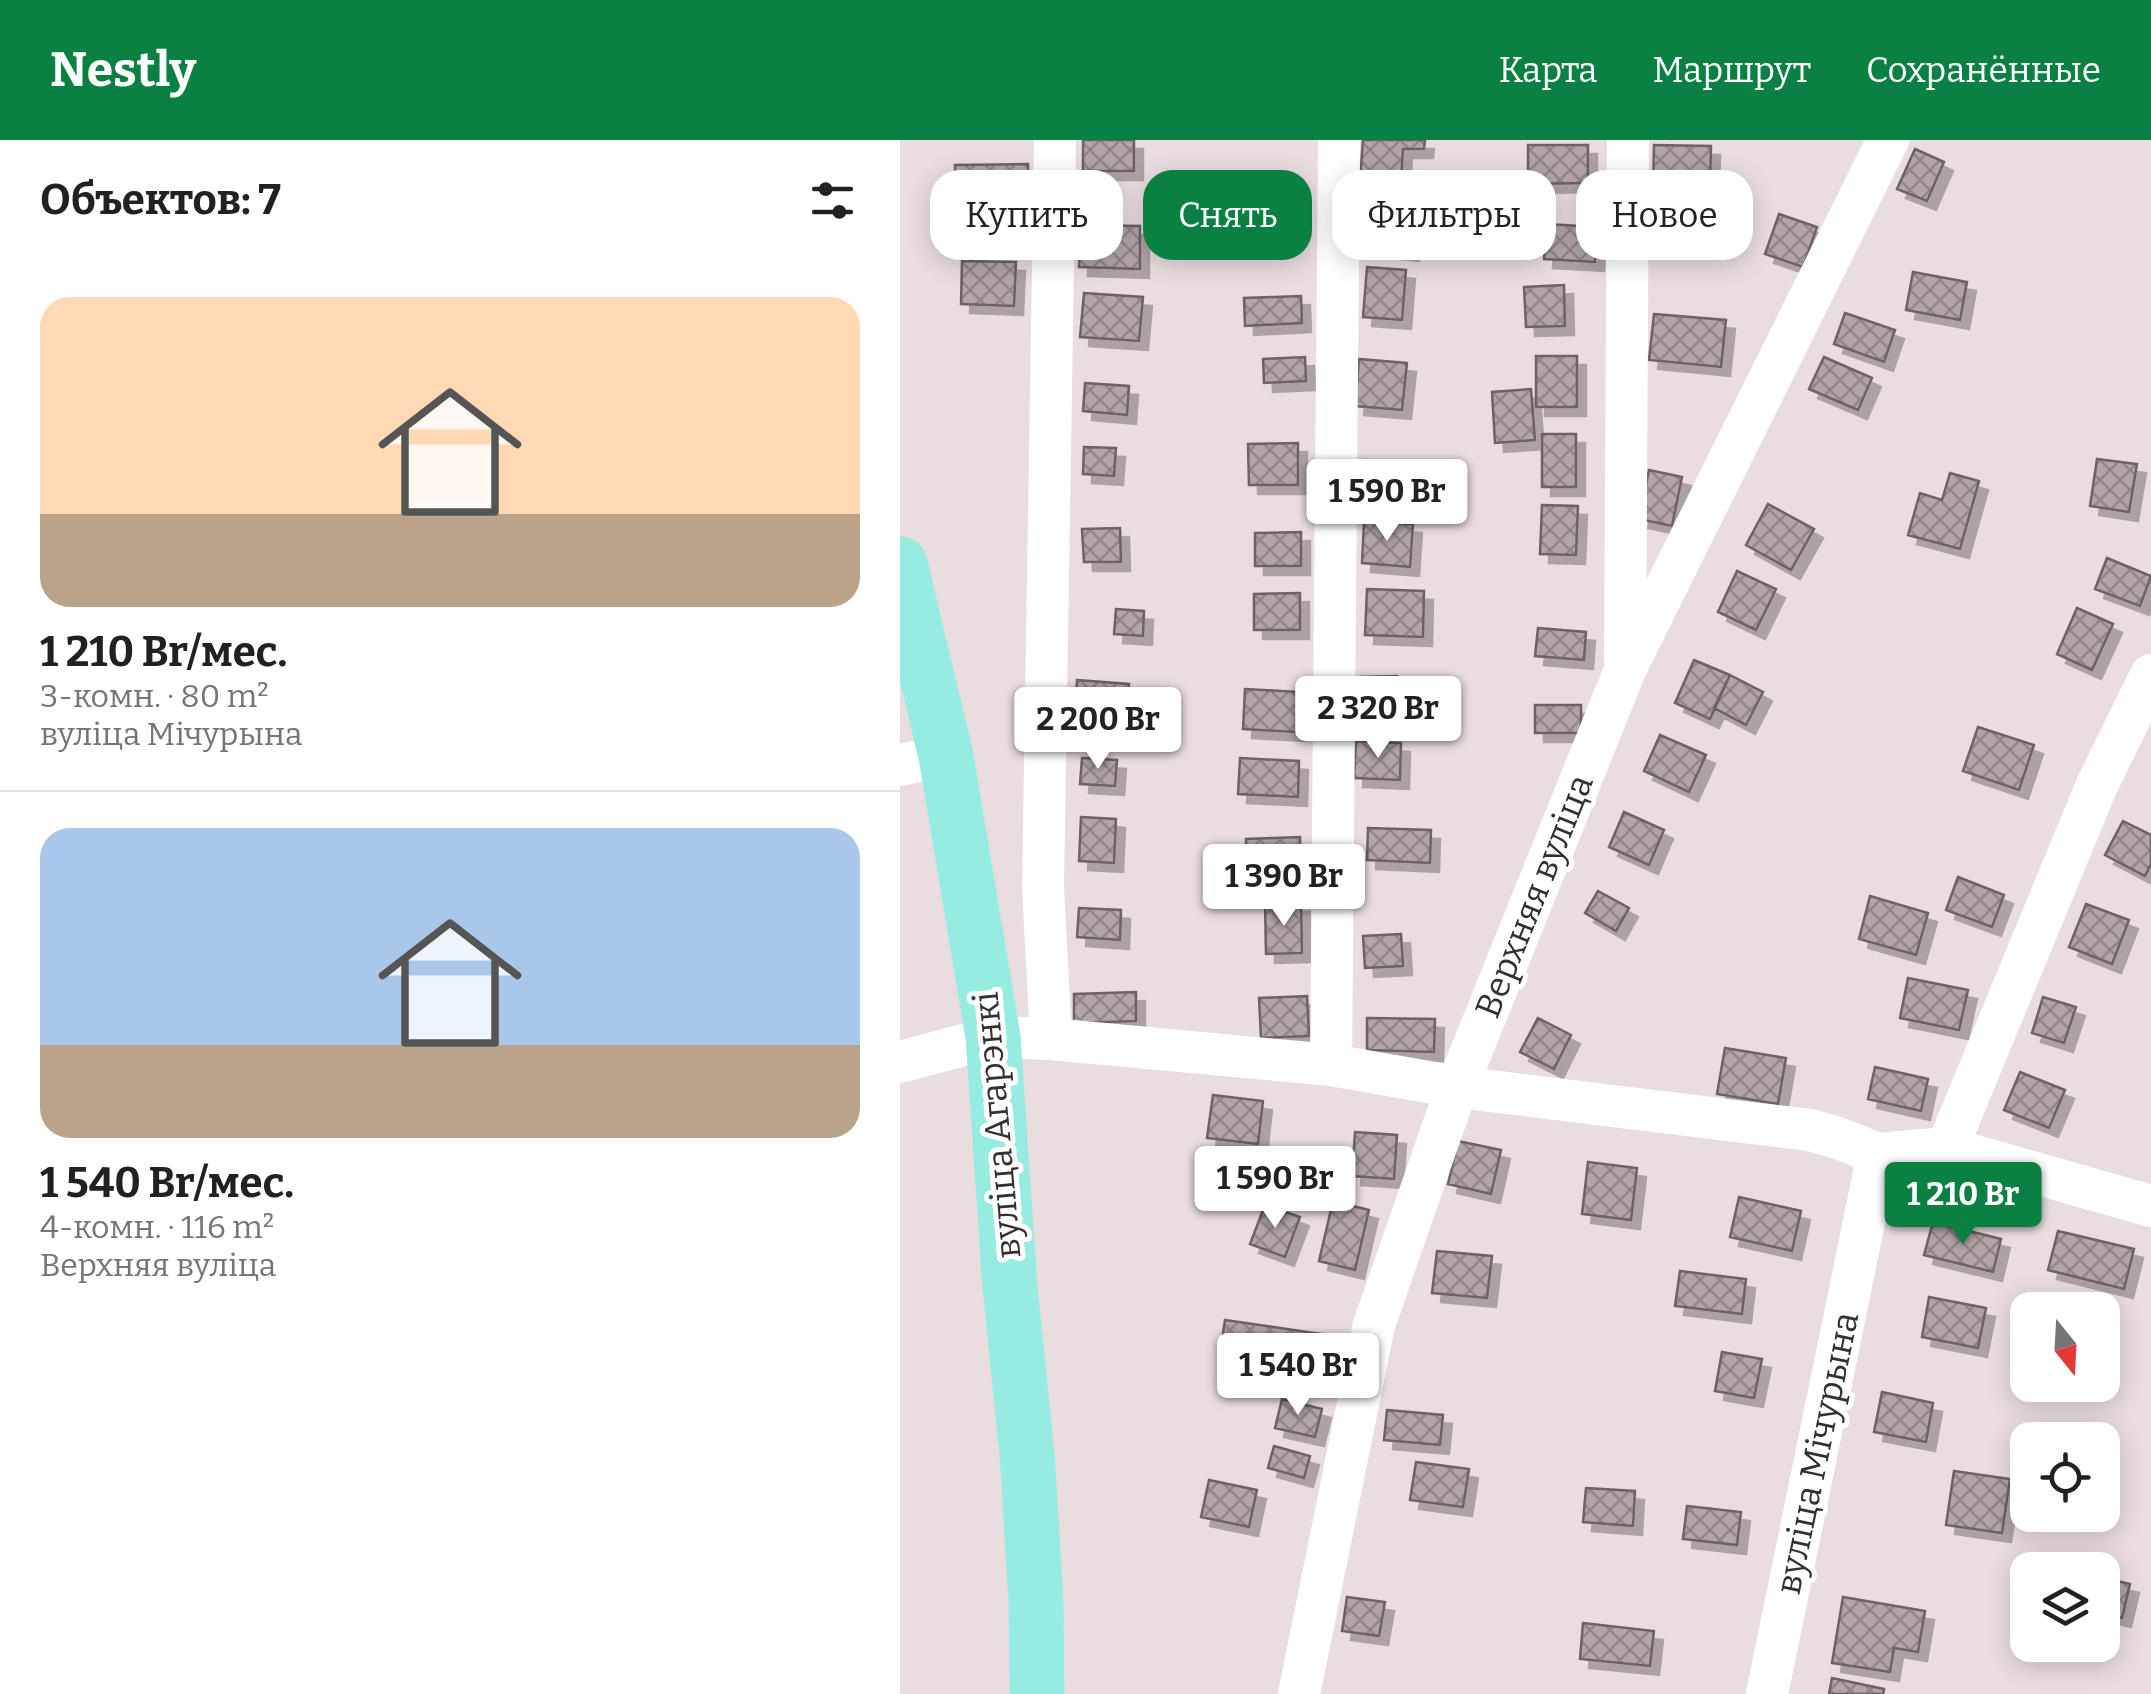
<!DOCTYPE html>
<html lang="ru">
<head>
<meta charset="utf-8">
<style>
	:root { --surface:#fff; --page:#f2f2f2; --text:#202124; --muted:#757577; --line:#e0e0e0; --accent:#0b8043 }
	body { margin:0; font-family:Bitter,serif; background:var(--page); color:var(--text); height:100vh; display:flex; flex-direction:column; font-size:38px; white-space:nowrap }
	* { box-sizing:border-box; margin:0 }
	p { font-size:32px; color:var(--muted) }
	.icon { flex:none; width:55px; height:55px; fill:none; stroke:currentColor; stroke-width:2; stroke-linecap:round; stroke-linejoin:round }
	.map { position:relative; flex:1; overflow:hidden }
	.details { display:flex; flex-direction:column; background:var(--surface); width:900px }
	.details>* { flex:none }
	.hud { position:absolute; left:30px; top:30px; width:950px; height:90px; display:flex; gap:20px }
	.needle { width:65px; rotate:162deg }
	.buttons { position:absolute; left:1110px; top:1152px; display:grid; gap:20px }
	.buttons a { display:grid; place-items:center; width:110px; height:110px; border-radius:20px; background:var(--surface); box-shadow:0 5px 25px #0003; font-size:50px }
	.price { position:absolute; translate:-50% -85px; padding:0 22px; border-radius:10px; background:#fff; color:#222; font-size:32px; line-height:65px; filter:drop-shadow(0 2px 5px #0008) }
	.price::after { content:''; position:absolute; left:50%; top:60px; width:30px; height:22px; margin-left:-15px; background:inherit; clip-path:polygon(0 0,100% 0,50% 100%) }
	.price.active { background:var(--accent); color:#fff }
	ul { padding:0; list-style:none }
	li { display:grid; align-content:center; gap:20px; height:530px; padding:0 40px }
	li+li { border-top:2px solid var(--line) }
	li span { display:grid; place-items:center; height:310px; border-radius:30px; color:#555 }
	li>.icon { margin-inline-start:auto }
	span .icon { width:180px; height:180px; fill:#fffc; stroke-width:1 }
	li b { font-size:42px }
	h2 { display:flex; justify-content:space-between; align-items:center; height:120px; padding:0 40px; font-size:42px }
	.pill { padding:0 35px; border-radius:30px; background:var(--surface); box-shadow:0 5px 25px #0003; font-size:35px; line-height:90px }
	.pill.active { background:var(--accent); color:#fff }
	header { display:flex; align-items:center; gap:60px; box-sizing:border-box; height:140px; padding:0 50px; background:var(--accent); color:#fff }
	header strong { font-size:48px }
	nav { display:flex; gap:55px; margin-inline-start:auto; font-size:35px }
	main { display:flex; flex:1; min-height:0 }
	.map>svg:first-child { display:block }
	.building { fill:url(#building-cross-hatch); stroke:#6d6265; stroke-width:2.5; filter:url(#shadow) }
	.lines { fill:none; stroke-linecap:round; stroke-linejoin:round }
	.minor { stroke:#fff; stroke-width:42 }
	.major { stroke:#96ece0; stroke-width:55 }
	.labels { text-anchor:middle; stroke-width:10; stroke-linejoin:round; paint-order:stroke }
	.street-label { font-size:35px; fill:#342f30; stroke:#fff }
</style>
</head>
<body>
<header>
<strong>Nestly</strong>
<nav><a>Карта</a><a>Маршрут</a><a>Сохранённые</a></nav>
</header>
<main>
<section class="details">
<h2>Объектов: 7<svg class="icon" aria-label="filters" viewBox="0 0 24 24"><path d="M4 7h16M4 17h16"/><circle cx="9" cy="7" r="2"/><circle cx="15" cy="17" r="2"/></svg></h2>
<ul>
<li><span style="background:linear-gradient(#ffd9b3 70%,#b9a48a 0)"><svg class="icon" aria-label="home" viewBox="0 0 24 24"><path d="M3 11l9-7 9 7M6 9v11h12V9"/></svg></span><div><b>1 210 Br/мес.</b><p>3-комн. · 80 m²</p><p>вуліца Мічурына</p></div></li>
<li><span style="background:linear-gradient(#a9c7e8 70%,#b9a48a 0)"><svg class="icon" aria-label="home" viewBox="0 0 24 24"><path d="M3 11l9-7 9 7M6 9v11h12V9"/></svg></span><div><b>1 540 Br/мес.</b><p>4-комн. · 116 m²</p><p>Верхняя вуліца</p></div></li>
</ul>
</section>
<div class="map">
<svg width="1251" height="1554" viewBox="0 0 1251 1554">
	<defs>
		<pattern id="building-cross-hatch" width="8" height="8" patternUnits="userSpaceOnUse" patternTransform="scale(2.5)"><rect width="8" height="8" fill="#b1a5a8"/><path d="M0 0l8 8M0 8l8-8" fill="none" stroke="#918789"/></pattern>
		<filter id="shadow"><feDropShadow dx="9" dy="9" stdDeviation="0" flood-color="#0004"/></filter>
	</defs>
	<rect width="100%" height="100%" fill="#eadde0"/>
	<path class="building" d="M183,0H234V31H183Z
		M463,0H525L524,9H503L501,43L460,40Z
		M628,5H688V43L628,44Z
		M754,5L811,6L810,45L753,44Z
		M1015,9L1044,22L1027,61L997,49Z
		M128,24V60H77V43H55V25Z
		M326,59H389L388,102L326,101Z
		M763,60L813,61L812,109L762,108Z
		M463,68L514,73L510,112L460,107Z
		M879,74L917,87L903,127L865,114Z
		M646,84L697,87L695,122L644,119Z
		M180,85L240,86V129L179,127Z
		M62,121L116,122L114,166L61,164Z
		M467,127L506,130L502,180L463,177Z
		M1013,132L1067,142L1060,180L1006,170Z
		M664,145L665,186L626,187L624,147Z
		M184,153L243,157L239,201L180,197Z
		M401,156L402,183L345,186L344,158Z
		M945,173L995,190L984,222L934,204Z
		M754,174L826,180L821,227L749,220Z
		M636,216H677V267H636Z
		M405,217L406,241L364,243L363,219Z
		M924,217L972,238L958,270L909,249Z
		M459,219L507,223L502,270L455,266Z
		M185,243L229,246L227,275L183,271Z
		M631,249L635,300L595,303L592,252Z
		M642,294H676V347H642Z
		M398,303V345H349L348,304Z
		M184,307L216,308L214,336L183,334Z
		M1197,319L1237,324L1229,372L1190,366Z
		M465,320L508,323L505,362L462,359Z
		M749,330L782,337L772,386L739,379Z
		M1050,333L1079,341L1060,409L1008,395L1020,353L1042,360Z
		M868,364L914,389L891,430L846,405Z
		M642,365L678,366L676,415L640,414Z
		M464,382L513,384L510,427L462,423Z
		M220,388L221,422H184L182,389Z
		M401,392V426H355V393Z
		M1207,418L1251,436L1240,466L1195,449Z
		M837,431L876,449L856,490L818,472Z
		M467,449L524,451L523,497L465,495Z
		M400,453V490H354V454Z
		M1177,468L1213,484L1192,530L1157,514Z
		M216,469L244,471L243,496L214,494Z
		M638,488L686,492L684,520L635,516Z
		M794,520L830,535L810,579L775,563Z
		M830,535L863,552L846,585L814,568Z
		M497,536L500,580L463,582L461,537Z
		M177,540L229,544L227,579L175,576Z
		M345,549L398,552L396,592L343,589Z
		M635,565H681V593H635Z
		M1078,587L1134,605L1119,650L1063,631Z
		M760,595L806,615L789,652L744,631Z
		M456,601L501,603L500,640L454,638Z
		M182,618L217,620L215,646L180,644Z
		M340,618L399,621L398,657L338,654Z
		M724,672L764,690L749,725L709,707Z
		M181,677L216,679L214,723L179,721Z
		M1223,681L1251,695V724L1245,736L1205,715Z
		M468,688L531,690L530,723L467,720Z
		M400,697L401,734L347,735L346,699Z
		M1058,737L1104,755L1092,787L1046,770Z
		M698,751L729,768L716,791L685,773Z
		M970,756L1028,773L1016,815L959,799Z
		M401,763L402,813L366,814L365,764Z
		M1186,764L1229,780L1212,824L1169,807Z
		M179,768L221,770L220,800L177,797Z
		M501,794L503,826L465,828L463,796Z
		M1008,838L1068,850L1059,890L1000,878Z
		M236,852V881L174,883V854Z
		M407,856L409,896L361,898L359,858Z
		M1143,857L1176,867L1164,903L1132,893Z
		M467,878L535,879L534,912L467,910Z
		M638,878L671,895L654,929L620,912Z
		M825,908L886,918L878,964L817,954Z
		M975,927L1028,939L1021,971L968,959Z
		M1120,932L1165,950L1149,988L1104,970Z
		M313,955L363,961L358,1004L307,998Z
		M455,992L497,995L494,1039L452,1036Z
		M558,1001L601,1010L591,1054L548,1044Z
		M688,1022L737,1028L731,1080L682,1074Z
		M839,1057L901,1071L892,1111L830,1097Z
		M433,1061L469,1070L455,1130L419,1121Z
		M365,1065L400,1077L385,1117L350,1104Z
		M1033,1082L1101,1099L1093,1132L1024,1115Z
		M1158,1091L1234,1109L1224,1149L1148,1130Z
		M537,1111L592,1116L587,1158L532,1153Z
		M780,1131L846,1139L842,1174L775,1166Z
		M1029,1157L1086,1168L1078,1208L1022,1197Z
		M325,1180L428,1195L422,1234L319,1218Z
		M822,1212L862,1219L854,1258L815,1251Z
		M982,1252L1033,1263L1026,1302L974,1292Z
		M382,1259L422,1269L415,1297L375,1288Z
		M487,1270L543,1275L540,1305L484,1300Z
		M374,1306L410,1316L404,1338L368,1328Z
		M516,1322L569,1329L563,1367L510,1360Z
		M1054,1331L1110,1339L1102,1393L1046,1385Z
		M309,1340L357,1350L349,1387L301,1377Z
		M686,1348L735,1351L733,1386L683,1382Z
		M787,1366L841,1372L837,1405L783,1399Z
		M1204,1438L1230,1444L1222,1478L1202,1473Z
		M447,1457L485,1462L479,1496L442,1491Z
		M943,1457L1025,1471L1018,1512L994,1508L990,1532L932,1523Z
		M683,1483L754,1491L750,1526L680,1519Z
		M932,1538L984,1549L983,1554H929Z"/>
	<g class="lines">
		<path class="minor" d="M725,519L728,0
			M0,625L46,616
			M151,899L143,748L155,0
			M0,922L93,897L151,899L431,925L557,947L910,990L938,998L978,1014L1047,1008L1251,1066
			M431,925L439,0
			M1047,1008L1197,645L1251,535
			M399,1554L474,1185L557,947L725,530L988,0
			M867,1554L978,1014"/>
		<path class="major" d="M0,424L46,616L93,897L110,1147L127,1314L136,1461L137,1554"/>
	</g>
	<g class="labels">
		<g class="street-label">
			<text transform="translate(634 756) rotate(-68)" y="12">Верхняя вуліца</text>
			<text transform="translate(97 985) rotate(-95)" y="12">вуліца Агарэнкі</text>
			<text transform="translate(917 1313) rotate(-78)" y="12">вуліца Мічурына</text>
		</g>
	</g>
</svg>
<div class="buttons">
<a><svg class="needle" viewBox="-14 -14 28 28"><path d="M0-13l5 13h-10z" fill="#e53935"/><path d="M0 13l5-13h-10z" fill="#757577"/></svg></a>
<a><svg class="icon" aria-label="locate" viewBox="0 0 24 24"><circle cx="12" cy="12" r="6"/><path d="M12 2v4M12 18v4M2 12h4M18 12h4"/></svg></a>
<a><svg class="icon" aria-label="layers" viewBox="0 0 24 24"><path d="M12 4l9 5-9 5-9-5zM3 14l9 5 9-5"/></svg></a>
</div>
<b class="price" style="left:487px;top:404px">1 590 Br</b>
<b class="price" style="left:478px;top:621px">2 320 Br</b>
<b class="price" style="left:198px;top:632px">2 200 Br</b>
<b class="price" style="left:384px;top:789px">1 390 Br</b>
<b class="price" style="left:375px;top:1091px">1 590 Br</b>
<b class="price active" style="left:1063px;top:1107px">1 210 Br</b>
<b class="price" style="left:398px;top:1278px">1 540 Br</b>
<div class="hud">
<a class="pill">Купить</a>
<a class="pill active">Снять</a>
<a class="pill">Фильтры</a>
<a class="pill">Новое</a>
</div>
</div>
</main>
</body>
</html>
